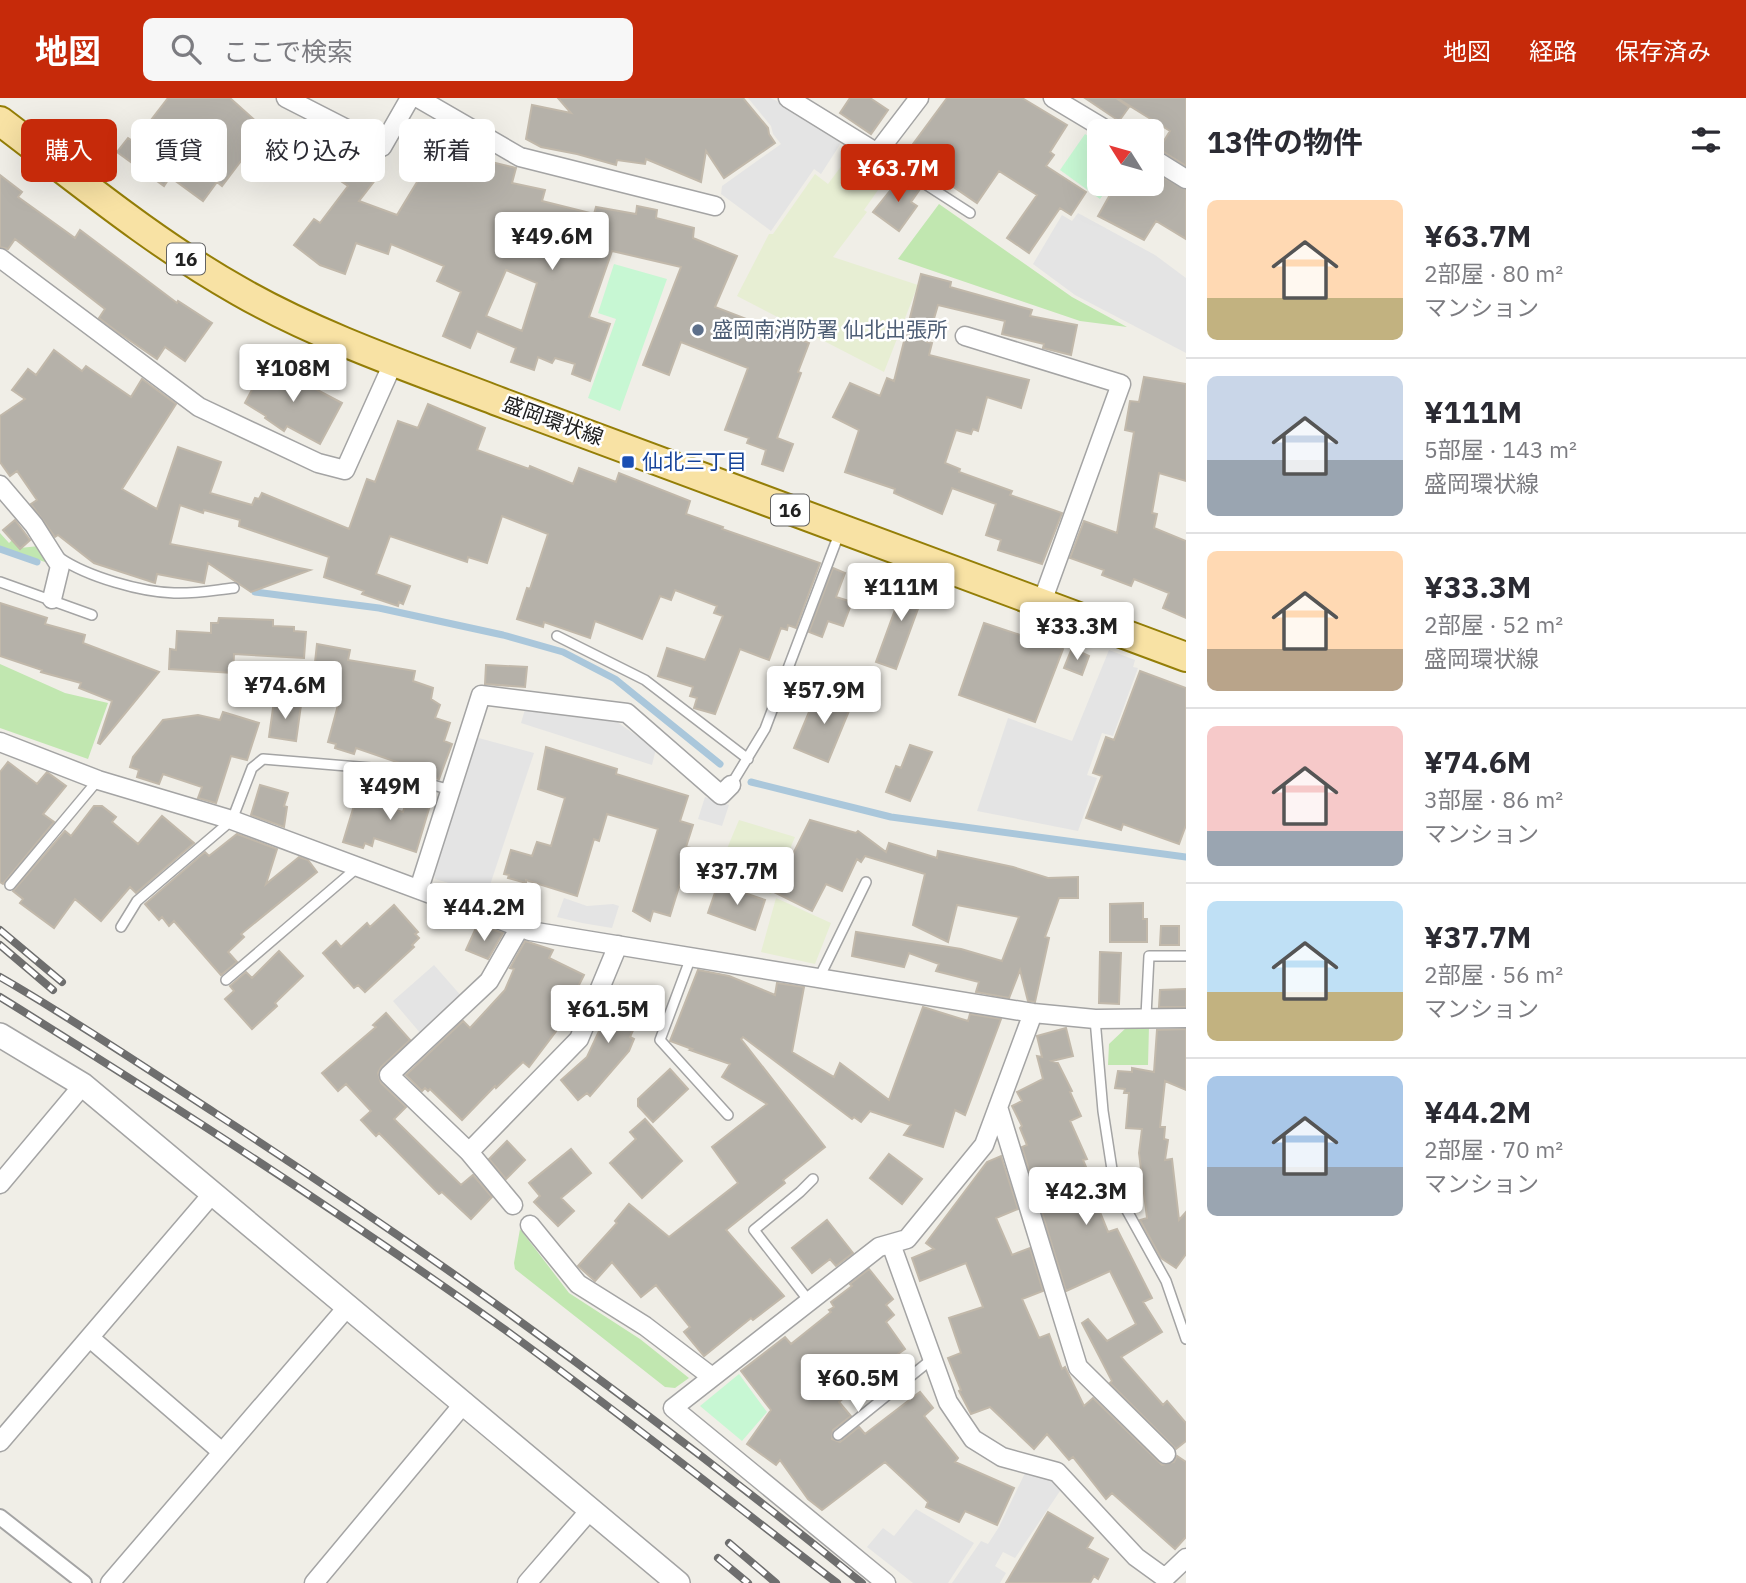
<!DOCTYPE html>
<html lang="ja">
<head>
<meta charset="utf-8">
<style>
	:root { --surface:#fff; --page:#f7f7f7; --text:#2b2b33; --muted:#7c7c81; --line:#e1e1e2; --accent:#c62a0a }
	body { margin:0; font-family:"IBM Plex Sans","Noto Sans JP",sans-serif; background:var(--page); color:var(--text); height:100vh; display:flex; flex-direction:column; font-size:26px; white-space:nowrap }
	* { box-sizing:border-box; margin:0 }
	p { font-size:23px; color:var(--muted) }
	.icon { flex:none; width:38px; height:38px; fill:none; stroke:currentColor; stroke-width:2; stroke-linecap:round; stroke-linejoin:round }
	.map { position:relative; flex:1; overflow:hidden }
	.sheet { display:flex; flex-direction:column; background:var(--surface); width:560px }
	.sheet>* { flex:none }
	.banner { position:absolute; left:21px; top:21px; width:665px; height:63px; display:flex; gap:14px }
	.needle { width:46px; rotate:307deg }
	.tools { position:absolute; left:1087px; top:21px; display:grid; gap:14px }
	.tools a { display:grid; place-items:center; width:77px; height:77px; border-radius:10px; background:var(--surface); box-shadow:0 7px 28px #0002; font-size:35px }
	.price { position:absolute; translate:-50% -60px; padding:0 16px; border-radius:7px; background:#fff; color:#222; font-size:23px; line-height:46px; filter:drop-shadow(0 2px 4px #0008) }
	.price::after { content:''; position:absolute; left:50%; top:42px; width:21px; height:16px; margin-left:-10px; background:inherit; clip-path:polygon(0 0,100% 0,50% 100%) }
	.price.on { background:var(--accent); color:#fff }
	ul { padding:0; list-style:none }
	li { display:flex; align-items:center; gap:21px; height:175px; padding:0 21px }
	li+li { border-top:2px solid var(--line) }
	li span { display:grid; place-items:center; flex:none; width:196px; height:140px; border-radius:10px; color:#555 }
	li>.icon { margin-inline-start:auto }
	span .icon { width:84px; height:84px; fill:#fffc; stroke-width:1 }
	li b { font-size:30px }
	h2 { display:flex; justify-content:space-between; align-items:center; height:84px; padding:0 21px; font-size:30px }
	.tag { padding:0 24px; border-radius:10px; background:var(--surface); box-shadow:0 7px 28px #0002; font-size:24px; line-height:63px }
	.tag.on { background:var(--accent); color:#fff }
	header { display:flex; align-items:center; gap:42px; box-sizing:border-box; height:98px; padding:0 35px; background:var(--accent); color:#fff }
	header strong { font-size:33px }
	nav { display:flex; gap:38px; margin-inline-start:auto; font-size:24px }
	.search { width:490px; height:63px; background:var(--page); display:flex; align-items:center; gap:18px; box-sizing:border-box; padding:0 24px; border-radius:10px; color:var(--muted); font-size:26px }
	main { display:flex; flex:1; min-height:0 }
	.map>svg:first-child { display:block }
	.farmland { fill:#e7eed3 }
	.grass { fill:#c1e7b0 }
	.park { fill:#c7f7d3 }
	.parking { fill:#e4e4e4 }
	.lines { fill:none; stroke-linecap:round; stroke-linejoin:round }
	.stream { stroke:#aac7db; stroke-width:7 }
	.building { fill:#b5b1a9; stroke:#c1b8aa; stroke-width:2; fill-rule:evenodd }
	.service-casing { stroke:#a4a4a4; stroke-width:12 }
	.pedestrian-casing { stroke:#a4a4a4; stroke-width:18 }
	.minor-casing { stroke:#a4a4a4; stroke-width:21 }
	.tertiary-casing { stroke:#a4a4a4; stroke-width:26 }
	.primary-casing { stroke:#947e07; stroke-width:32 }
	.service { stroke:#fff; stroke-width:9 }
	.pedestrian { stroke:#fff; stroke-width:14 }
	.minor { stroke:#fff; stroke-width:18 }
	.tertiary { stroke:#fff; stroke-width:23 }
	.primary { stroke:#f8e2a4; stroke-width:28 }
	.rail-casing { stroke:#6e6e6e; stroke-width:8 }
	.rail { stroke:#fff; stroke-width:5; stroke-dasharray:16; stroke-linecap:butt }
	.service-dot { fill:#5c6f8a; stroke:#fff; stroke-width:2.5 }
	.transit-dot { fill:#1a4fb4; stroke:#fff; stroke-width:2.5 }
	.labels { text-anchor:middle; stroke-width:5; stroke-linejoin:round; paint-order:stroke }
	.shield { fill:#fff; stroke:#636363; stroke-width:2 }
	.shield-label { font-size:19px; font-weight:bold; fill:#202020 }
	.service-label { font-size:21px; fill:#4e5e75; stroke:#fff; text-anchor:start }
	.street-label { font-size:21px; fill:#202020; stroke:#fff }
	.transit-label { font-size:21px; fill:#164399; stroke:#fff; text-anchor:start }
</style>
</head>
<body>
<header>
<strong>地図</strong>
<div class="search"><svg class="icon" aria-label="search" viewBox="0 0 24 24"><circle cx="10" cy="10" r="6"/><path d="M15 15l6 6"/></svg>ここで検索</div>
<nav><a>地図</a><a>経路</a><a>保存済み</a></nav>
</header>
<main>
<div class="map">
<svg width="1186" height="1485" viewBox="0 0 1186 1485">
	<rect width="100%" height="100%" fill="#f0eee7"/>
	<path class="farmland" d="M854,51L890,75L864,112L867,114L833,159L918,187L884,274L737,198L769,136H773L815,76L828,86Z
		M739,722L795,739L771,796L718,772Z
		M776,800L831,825L815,866L761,854Z"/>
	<path class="grass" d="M939,106L1072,199L1127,229L1080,223L898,161Z
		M0,435L9,445L12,442L20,450L39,448L47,458L45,464L0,449Z
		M0,566L65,595L108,605L88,661L0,630Z
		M1128,928H1149L1148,967H1108L1109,946Z
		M520,1131L569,1195L640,1241L689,1280L675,1290L665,1289L515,1171L514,1165Z"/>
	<path class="park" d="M1085,36L1099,45V86H1111L1100,101L1060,72Z
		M614,166L667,181L620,313L588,300L616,221L598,215Z
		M739,1276L767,1314L742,1343L700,1308Z"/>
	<path class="parking" d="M748,0H770L777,3L841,45L821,76L814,71L771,133L721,96L722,88L781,46L773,36L771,28Z
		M1078,115L1155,157L1186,180V255L1075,197L1033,166L1062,117L1072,123Z
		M1109,552L1135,562L1133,569L1138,570L1113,638L1102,635L1087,677L1097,680L1078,733L977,713L1008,620L1072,643Z
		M526,608L617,624L656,651L652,667L521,625Z
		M475,639L534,655L487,796L435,781L433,773Z
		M705,699L729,707L722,728L698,721Z
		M564,800L587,808L613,806L619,808L612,830L582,825L557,819Z
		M434,867L463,900L421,936L393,903Z
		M1025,1375L1050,1380L1062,1390L1015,1460L1003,1454L995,1468L1006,1475L1000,1485H952L981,1443L988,1446L999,1429Z
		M916,1411L974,1445L948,1485H913L867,1449L883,1430L894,1438Z"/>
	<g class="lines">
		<path class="stream" d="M0,451L37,464
			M255,494L379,510L503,537L563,554L615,581L720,666
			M751,684L891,719L1186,759"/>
	</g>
	<path class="building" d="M168,0H230L277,42L258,65L247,55L222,88L217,84L203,103L170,79L164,88L117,54L128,40L134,44Z
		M558,0H743L768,30L769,36L775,45L724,80L706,53L701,84L646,61L645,66L617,62L616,67L577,56L541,49L526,41L532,7L571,15Z
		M850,0H870L888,12L871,36L840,15Z
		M947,0H1022L1067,27L1050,54L1054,57L1046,68L1086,94L1071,117L1060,110L1029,155L1007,140L1037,97L999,73L977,105L933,75L929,80L909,67L921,52L913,46Z
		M1085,0H1116L1129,9L1119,23Z
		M1117,0H1186V68L1159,51L1170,33Z
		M420,24L479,52L475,60L516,70L512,85L545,92L542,103L594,116L596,109L636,116L637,108L657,112L656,120L694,130L693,140L737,158L715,209L809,245L798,274L801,275L777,340L793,346L783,373L762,366L766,352L747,345L749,340L725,332L748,270L681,244L669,277L643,267L681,169L612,153L589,219L610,226L590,283L572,276L575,266L555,260L552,265L538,259L534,272L511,264L516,250L477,233L470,250L443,238L461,194L437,183L444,168L391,146L388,156L356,145L345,176L320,167L294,147L314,121L320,125L348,88L313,64L304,77L278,58L291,39L296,42L306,28L327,44L326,46L376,81L359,103L397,117L434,56L410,44ZM506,172L537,185L522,233L486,218Z
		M1152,73L1186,92V141L1156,123L1144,142L1098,118L1116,86H1152Z
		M0,77L22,94L18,99L75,140L80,132L177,205L178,203L212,225L185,263L165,249L157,261L119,235L99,220L105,211L15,141L8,151L0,149Z
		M901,79L920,91L911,104L917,108L899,133L873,114Z
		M921,176L951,184L950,189L1032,212L1030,218L1077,227L1071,257L1043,250L1044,246L1002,236L1005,223L938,207L927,244L932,245L929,257L1029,282L1021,310L987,299L978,333L973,331L971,336L956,332L945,365L960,371L959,374L1012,393L1010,397L1062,415L1042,466L998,452L1001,442L986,437L996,406L952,390L942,416L894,395L895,391L845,374L859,332L833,319L850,285L880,298L887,280L894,283Z
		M54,252L82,273L86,268L131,299L142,281L176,306L122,391L157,411L178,349L221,364L210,395L252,407L255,400L259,401L262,395L349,431L367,381L375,384L398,323L418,330L428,306L485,330L477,352L529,371L530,368L573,386L579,370L616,384L619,375L690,403L686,416L723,429L722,431L820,465L796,530L788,527L787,532L781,530L769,562L740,551L715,616L694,610L697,600L690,598L693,589L658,578L667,550L705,562L723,518L714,515L717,508L675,492L671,502L660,498L642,541L595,523L590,540L544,524L543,529L517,521L527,490L530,491L548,436L502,418L487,465L468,459L467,464L390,438L376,476L410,488L403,506L399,504L398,508L362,496L364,493L324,479L329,459L239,428L240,422L204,412L203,415L180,407L170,446L310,472L251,494L208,465L204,485L157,476L155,485L94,465L58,437L55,439L31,406L37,402L17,373L10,378L0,364V318L25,301L12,292L28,271L36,277Z
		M266,265L342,305L320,346L287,328L284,333L265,320L266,318L245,305Z
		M1144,279L1186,286V383L1159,375L1152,415L1157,416L1154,430L1186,443V520L1163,510L1169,495L1134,481L1131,488L1102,477L1104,472L1070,460L1084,423L1117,435L1134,334L1125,332L1130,303L1139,304Z
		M15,422L30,442L20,451L3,432Z
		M833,470L845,475L836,499L852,504L843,528L828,523L822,539L809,534Z
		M907,479L927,486L896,571L876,564Z
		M0,505L47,520L45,526L85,537L83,545L159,574L100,646L98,645L112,603L79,590L81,585L41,574L42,572L0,558Z
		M219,520L273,522V528L294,529V533L306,534L304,560L234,556L233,575L169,571L170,551L176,552L177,533L211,535V525H218Z
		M984,525L1063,551L1035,624L959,597Z
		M317,546L350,552L348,562L415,573L413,583L433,590L431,601L440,607L435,620L450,625L444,643L452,646L439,681L415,675L417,671L356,650L354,656L335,650L336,646L328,644L341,596L312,592Z
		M1072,550L1089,558L1082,577L1064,570Z
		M486,567L527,569L525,589L485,586Z
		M1140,573L1186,590V727L1179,746L1123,726L1121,732L1086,720L1102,678L1093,675L1106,639L1114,642Z
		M828,590L850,599L845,612L849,613L828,664L794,650L814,602L822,605Z
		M274,603L301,607L296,643L269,639Z
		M223,614L259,625L247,662L231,658L216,705L198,700L202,689L163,676L159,686L137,679L139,672L130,669L133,659L163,622L198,617L220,622Z
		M910,647L932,654L910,703L886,694L896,668L901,670Z
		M546,649L617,671L616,676L688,698L680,723L693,727L686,749L691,750L670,818L653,813L650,823L633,813L658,731L607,716L599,743L594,741L577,798L526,782V785L508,780L509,777L504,776L511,752L532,758L537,744L551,748L565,700L538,691Z
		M8,664L37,686L47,674L66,688L43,716L54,724L3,786L0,784V674Z
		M260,687L288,695L284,708L287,709L284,729L251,717Z
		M411,688L434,694L416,754L374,740L372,748L365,745L363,750L343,744L356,701L403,714Z
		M94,708H102L116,719L112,724L138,746L162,718L194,745L136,795L130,789L101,823L75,801L54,830L20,805L23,801L13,793L65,733L71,738Z
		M810,722L856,735L858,733L886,754L889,745L937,760L938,753L1013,769L1048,780L1078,779V800H1059L1045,839L1049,840L1035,904L1028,903L1020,872L1009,900L976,894L979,884L936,873L939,866L909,855L904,869L852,858L856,834L961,851L1002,863L1019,819L957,807L948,844L913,827L925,776L865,758L861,764L857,761L842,793L826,786L812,813L774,794Z
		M237,736L277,751L266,786L299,759L308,762L317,774L241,836L244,839L228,854L237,864L221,877L174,823L169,828L162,819L159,822L145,806L205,754L209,758Z
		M718,786L765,802L755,832L708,815Z
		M1143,805V821H1147V844H1110V806Z
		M394,807L418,834L415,836L419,840L412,847L414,849L365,894L358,887L354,890L323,855L336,843L341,849L367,825L370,829Z
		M1161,828H1179V847H1160Z
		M488,830L503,835L488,861L466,852L475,832L485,836Z
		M525,843L553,852L549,860L584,877L561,923L563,924L529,969L523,964L496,990L495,988L462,1022L430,991L428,993L425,990L422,993L406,977L463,923L470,930L505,892L514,871L510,870Z
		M279,853L303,878L275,905L277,908L252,931L225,901L234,893L230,888L246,874L252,880Z
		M1100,854L1121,855L1119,906L1099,905Z
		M698,872L729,878L775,897L777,885L804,889L792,954L834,979L840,965L889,1002L923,909L968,923L970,916L1001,921L965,1017L955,1012L943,1049L904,1037L911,1027L870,1013L861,1024L854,1019L852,1021L743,939L741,941L825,1049L783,1082L785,1085L726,1132L784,1198L753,1222L751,1220L704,1258L684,1234L690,1229L656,1187L641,1199L612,1164L595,1183L578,1168L617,1125L615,1123L629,1106L669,1139L738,1085L712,1049L767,1006L722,979L730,966L690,952L692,951L670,943Z
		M620,888L647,901L630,939L634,941L629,953L590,998L587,995L578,1002L561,982L587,959Z
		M1186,891V909H1159L1160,892Z
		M386,915L410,942L381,969L378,975L381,985L406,1009L394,1021L461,1087L473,1077L492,1099L471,1121L442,1094L439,1096L379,1035L376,1038L361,1022L371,1013L346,986L338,993L322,975L376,929L373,927Z
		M1066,930L1073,958L1052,963L1058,965L1072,993L1070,994L1081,1018L1070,1023L1087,1061L1083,1062L1095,1090L1091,1092L1108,1134L1117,1131L1152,1200L1143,1204L1162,1234L1121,1259L1163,1307L1167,1303L1186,1325V1343L1176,1351L1110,1285L1112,1283L1082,1225L1088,1221L1107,1243L1136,1226L1110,1173L1066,1193L1022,1049L1027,1047L1020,1030L1022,1028L1012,1008L1022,1003L1017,994L1043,981L1037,958L1042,959L1037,938Z
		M1186,931V992L1165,983L1160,1029H1165L1164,1041L1168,1042L1165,1062L1172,1061L1179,1122L1186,1114V1156L1176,1170L1161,1160L1140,1122L1147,1120L1139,1055L1142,1031L1126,1030L1129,995H1124L1125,991L1115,990L1118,973L1132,974V970L1154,974L1157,932Z
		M670,971L688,991L653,1024L638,1008V1001Z
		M645,1021L682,1063L642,1100L610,1065L636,1041L630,1034Z
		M507,1043L525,1062L506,1081L489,1061Z
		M571,1051L591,1075L561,1100L574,1113L558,1128L534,1104L540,1098L529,1085Z
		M889,1056L922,1081L902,1106L870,1080Z
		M1001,1058L1018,1111L996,1120L1012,1157L1030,1150L1043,1193L1022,1201L1039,1240L1049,1236L1062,1271L1065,1269L1084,1308L1093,1300L1162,1367L1174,1364L1177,1358L1186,1364V1439L1175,1451L1112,1395L1106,1401L1073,1359L1069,1362L1047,1336L1034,1351L990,1309L971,1316L959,1293L961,1292L948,1260L961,1255L949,1220L983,1209L966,1165L920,1183L912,1160L934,1151L926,1145L987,1064Z
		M827,1122L853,1155L836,1168L830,1161L812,1175L792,1150Z
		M869,1171L893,1201L886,1207L894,1217L886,1224L905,1251L888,1263L896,1269L881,1291L869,1279L839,1304L851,1318L833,1332L832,1341L840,1344L859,1329L865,1336L920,1294L933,1310L924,1318L958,1360L955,1364L1014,1390L997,1427L965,1413L959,1424L926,1409L928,1404L885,1364L822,1412L808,1401L780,1362L776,1367L747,1346L771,1312L741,1273L785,1239L791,1246L831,1214L829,1212L834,1209L831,1204L852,1188L850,1186Z
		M1048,1414L1093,1440L1087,1450L1108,1461L1098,1481L1094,1478L1090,1485H1006Z"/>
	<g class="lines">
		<g class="service-casing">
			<path id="service" d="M877,55L970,115
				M60,460C88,479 141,494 174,495C194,496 215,492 234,490
				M0,484L92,517
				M557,538L645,582L748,661
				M731,687L765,631L839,436
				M10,787L98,682
				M121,829L137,803L232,722L252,670L263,661L371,670L451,692
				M691,859L660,942L728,1017
				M819,880L866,784
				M226,882L358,769
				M1146,918L1149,858H1186
				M1095,921L1103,1013L1115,1091L1166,1183L1186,1241
				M809,1203L754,1132L800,1094L813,1081
				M838,1337L932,1261"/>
		</g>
		<g class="pedestrian-casing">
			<path id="pedestrian" d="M0,1419L84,1485"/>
		</g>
		<g class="minor-casing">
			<path id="minor" d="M286,0L382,49L410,0
				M418,0L520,59L715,108
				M788,0L877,55L919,0
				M1053,0L1108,33
				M1152,60L1186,81
				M0,160L199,309L318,365L345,372L394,263
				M965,238L1121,286L1042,504
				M0,387L34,427L60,468L52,501
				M0,644L98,682L232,722L530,833L1033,915L1095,921L1186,920
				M419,791L481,597L627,615L721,697L731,687
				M998,1009L1078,1269L1166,1356
				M469,1054L579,941L618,847
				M0,1086L83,987
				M513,1107L469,1054L389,977L489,883L520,829
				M530,1127L578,1186L645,1228L712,1279
				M891,1146L948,1304L973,1341L1002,1359L1057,1374L1136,1459L1165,1480L1186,1460
				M90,1240L222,1354
				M0,1344L213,1095
				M110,1485L349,1207
				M314,1485L465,1304
				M527,1485L591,1411
				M886,1485L673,1310L879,1149L907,1141L984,1047L1033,915"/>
		</g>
		<g class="tertiary-casing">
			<path id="tertiary" d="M0,937L83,987L678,1485"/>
		</g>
		<g class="primary-casing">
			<path id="primary" d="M0,23C78,82 154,145 239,193C319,239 414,271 500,304L1186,559"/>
		</g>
		<use href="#service" class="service"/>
		<use href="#pedestrian" class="pedestrian"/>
		<use href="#minor" class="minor"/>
		<use href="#tertiary" class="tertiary"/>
		<use href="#primary" class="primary"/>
		<g class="rail-casing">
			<path id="rail" d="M0,832L62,884
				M0,847L53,892
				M0,879C73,921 144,969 215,1015C439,1160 655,1317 862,1485
				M0,899C171,1005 340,1114 504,1231C617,1313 726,1400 837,1485
				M729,1445L776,1485
				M718,1460L748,1485"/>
		</g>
		<use href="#rail" class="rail"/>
	</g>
	<circle class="service-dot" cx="698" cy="232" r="7"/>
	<rect class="transit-dot" x="621" y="357" width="14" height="14" rx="3.5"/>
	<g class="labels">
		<g class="shield">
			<rect x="167" y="145.5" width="38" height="31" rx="5"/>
			<rect x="771" y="396.5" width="38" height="31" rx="5"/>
		</g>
		<g class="shield-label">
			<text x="186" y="168">16</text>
			<text x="790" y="419">16</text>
		</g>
		<g class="service-label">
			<text x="712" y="239">盛岡南消防署 仙北出張所</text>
		</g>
		<g class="street-label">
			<text transform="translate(553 323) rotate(20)" y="7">盛岡環状線</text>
		</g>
		<g class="transit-label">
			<text x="642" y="371">仙北三丁目</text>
		</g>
	</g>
</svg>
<div class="tools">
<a><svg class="needle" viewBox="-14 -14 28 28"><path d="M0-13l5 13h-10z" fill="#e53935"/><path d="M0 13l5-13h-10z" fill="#7c7c81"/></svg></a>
</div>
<b class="price on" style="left:898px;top:106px">¥63.7M</b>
<b class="price" style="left:552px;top:174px">¥49.6M</b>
<b class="price" style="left:293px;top:306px">¥108M</b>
<b class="price" style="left:901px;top:525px">¥111M</b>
<b class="price" style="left:1077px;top:564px">¥33.3M</b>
<b class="price" style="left:285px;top:623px">¥74.6M</b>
<b class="price" style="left:824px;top:628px">¥57.9M</b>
<b class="price" style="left:390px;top:724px">¥49M</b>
<b class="price" style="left:737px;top:809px">¥37.7M</b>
<b class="price" style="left:484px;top:845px">¥44.2M</b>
<b class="price" style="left:608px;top:947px">¥61.5M</b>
<b class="price" style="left:1086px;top:1129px">¥42.3M</b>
<b class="price" style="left:858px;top:1316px">¥60.5M</b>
<div class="banner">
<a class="tag on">購入</a>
<a class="tag">賃貸</a>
<a class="tag">絞り込み</a>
<a class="tag">新着</a>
</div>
</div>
<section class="sheet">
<h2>13件の物件<svg class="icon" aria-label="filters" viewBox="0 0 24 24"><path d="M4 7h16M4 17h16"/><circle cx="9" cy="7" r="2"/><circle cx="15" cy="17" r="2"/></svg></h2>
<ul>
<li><span style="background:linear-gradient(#ffd9b3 70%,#c2b280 0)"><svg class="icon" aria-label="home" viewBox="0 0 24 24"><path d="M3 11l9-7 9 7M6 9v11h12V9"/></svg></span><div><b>¥63.7M</b><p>2部屋 · 80 m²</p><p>マンション</p></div></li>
<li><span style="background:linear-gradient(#c9d6e8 60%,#9aa5b1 0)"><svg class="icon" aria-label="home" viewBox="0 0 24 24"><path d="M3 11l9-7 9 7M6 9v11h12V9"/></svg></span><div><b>¥111M</b><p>5部屋 · 143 m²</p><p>盛岡環状線</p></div></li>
<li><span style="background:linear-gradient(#ffd9b3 70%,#b9a48a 0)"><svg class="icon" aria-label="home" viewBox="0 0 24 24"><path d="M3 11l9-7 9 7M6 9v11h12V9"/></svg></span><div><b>¥33.3M</b><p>2部屋 · 52 m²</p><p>盛岡環状線</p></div></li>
<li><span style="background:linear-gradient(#f6c9c9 75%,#9aa5b1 0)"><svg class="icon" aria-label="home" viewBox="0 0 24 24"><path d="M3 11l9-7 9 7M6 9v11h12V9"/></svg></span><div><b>¥74.6M</b><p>3部屋 · 86 m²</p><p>マンション</p></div></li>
<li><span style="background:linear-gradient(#bfe0f5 65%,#c2b280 0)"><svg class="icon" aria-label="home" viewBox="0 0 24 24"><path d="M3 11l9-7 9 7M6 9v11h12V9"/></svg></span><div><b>¥37.7M</b><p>2部屋 · 56 m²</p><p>マンション</p></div></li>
<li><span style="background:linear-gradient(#a9c7e8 65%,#9aa5b1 0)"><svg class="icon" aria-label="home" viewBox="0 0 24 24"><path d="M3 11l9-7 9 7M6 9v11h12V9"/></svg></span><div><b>¥44.2M</b><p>2部屋 · 70 m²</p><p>マンション</p></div></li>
</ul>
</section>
</main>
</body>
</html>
